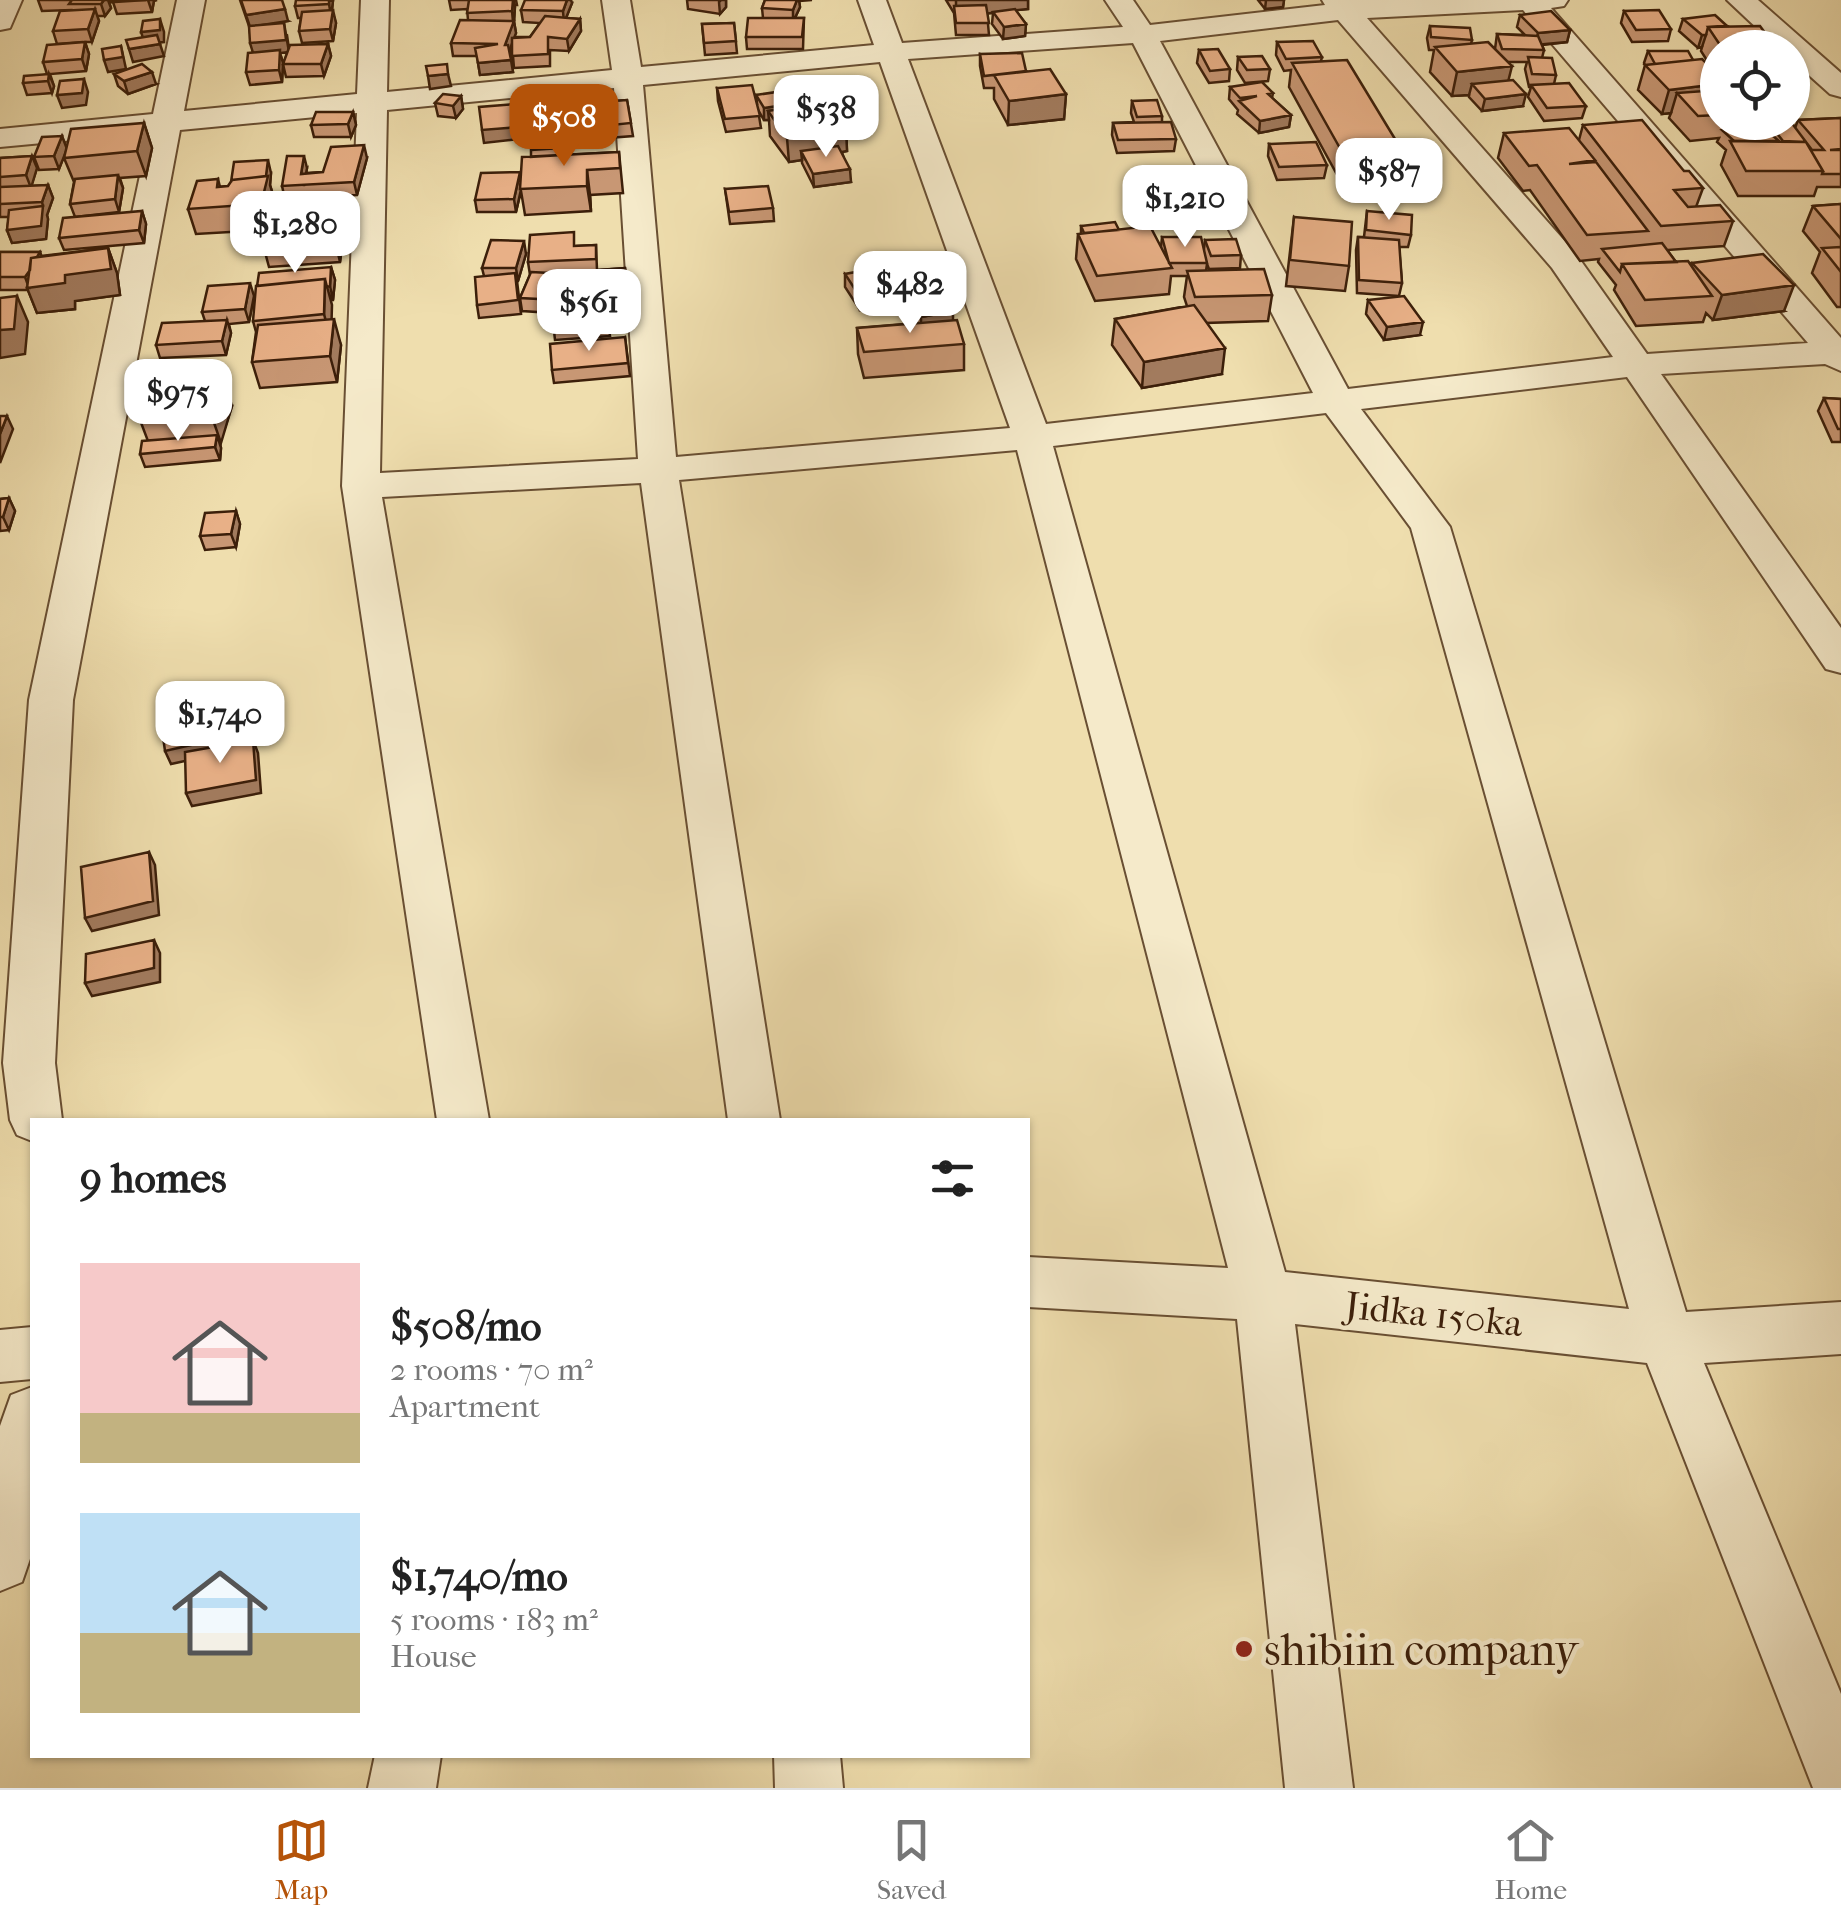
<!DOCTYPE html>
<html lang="en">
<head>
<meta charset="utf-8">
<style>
	:root { --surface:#fff; --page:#f6f6f6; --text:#222; --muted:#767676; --line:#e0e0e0; --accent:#b45309 }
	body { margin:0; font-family:"IM FELL French Canon",serif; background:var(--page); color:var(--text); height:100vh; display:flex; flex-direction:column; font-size:38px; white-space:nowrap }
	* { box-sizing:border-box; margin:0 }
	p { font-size:32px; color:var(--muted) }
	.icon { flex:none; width:55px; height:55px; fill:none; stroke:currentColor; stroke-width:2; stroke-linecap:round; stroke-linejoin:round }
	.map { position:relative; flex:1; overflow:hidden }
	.sheet { position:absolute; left:30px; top:1118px; width:1000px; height:640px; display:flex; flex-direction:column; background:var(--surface); border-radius:0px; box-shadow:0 2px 8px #0004 }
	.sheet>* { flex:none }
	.buttons { position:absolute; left:1700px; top:30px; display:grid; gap:20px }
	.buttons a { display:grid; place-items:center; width:110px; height:110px; border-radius:50%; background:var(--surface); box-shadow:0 2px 8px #0004; font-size:50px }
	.price { position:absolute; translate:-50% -85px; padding:0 22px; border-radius:20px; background:#fff; color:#222; font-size:32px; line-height:65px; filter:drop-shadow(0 2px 5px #0008) }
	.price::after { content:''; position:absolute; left:50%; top:60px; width:30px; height:22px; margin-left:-15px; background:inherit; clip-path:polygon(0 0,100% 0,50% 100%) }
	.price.on { background:var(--accent); color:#fff }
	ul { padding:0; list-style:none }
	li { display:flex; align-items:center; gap:30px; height:250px; padding:0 50px }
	li span { display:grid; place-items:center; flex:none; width:280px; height:200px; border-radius:0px; color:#555 }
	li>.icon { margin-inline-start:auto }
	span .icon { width:120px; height:120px; fill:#fffc; stroke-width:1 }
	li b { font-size:42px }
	h2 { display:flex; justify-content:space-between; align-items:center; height:120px; padding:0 50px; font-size:42px }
	.dock { display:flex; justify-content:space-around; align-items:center; height:140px; border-top:2px solid var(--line); background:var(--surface); font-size:28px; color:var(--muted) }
	.dock a { display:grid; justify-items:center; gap:5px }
	.dock .on { color:var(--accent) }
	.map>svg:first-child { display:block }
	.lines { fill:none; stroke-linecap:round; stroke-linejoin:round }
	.minor-casing { stroke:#694f33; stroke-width:4 }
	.minor { fill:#f5eaca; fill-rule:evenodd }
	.wall { fill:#c89774; stroke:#3c1f0a; stroke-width:2.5; fill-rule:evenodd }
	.shaded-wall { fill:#a27b5e; stroke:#3c1f0a; stroke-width:2.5 }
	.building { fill:#e8b087; stroke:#3c1f0a; stroke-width:2.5 }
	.poi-dot { fill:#8f2418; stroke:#f5eaca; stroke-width:4 }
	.labels { text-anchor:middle; stroke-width:9; stroke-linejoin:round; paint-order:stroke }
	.street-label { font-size:38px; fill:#3c1f0a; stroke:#f5eaca }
	.near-poi-label { font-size:45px; fill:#3c1f0a; stroke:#f5eaca; text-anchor:start }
</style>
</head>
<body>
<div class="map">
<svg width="1841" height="1788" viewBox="0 0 1841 1788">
	<rect width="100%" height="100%" fill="#efdeae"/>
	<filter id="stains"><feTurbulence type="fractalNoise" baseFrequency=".002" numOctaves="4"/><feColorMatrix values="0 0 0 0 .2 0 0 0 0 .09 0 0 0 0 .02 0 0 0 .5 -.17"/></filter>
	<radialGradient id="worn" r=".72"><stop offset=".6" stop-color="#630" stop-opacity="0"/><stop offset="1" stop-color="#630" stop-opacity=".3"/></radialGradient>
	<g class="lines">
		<g class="minor-casing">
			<path id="minor" d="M0,0H22L10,28L0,30Z
				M177,0H205L184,111L357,94L361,0H389L387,92L612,70L602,0H630L641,67L874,45L858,0H886L902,43L1123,27L1105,0H1133L1150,25L1325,5L1322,0H1568L1564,6L1551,8L1841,338V371L1825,364L1661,374L1841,628V673L1826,669L1627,377L1361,409L1450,527L1686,1312L1841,1302V1354L1704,1363L1841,1694V1788H1813L1647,1363L1295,1324L1353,1788H1285L1237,1319L1028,1307V1257L1228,1268L1017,450L679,480L780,1120H728L641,483L382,497L489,1120H437L342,486L357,113L180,130L73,700L55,1063L62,1120H32V1141L17,1135L10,1120L3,1063L29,700L149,133L0,147V129L153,114ZM1523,10L1808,343L1647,354L1576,254L1367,18ZM1338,20L1552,268L1613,357L1348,389L1160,41ZM1133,43L1313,393L1046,424L908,59ZM880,62L1010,428L676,457L643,85ZM614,88L638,459L380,473L387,110ZM1326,413L1411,528L1629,1309L1285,1272L1053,446Z
				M1727,0H1758L1841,73V97L1830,94L1792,60V48H1778Z
				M32,1327V1379L0,1382V1330Z
				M32,1387V1553L22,1582L0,1591V1426L11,1395Z
				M375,1755H441L436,1788H368Z
				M774,1755H840L843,1788H775Z"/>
		</g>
		<use href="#minor" class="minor"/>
	</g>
	<path class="wall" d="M38,0H157L154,1L152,12L117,14L113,2H109L111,8L105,16H97L99,21L92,42H85L89,54L86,71L50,74L54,86L52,93L27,95L23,83L47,74L43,62L83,42L57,44L53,31L70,10L42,11Z
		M240,0L288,21L264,25L287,35L289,49L328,44L331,56L324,76L286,77L283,64L288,52L280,53L283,63L282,82L250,85L246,72L253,53L249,26Z
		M333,0L332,11L336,23L333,41L302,43L299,31L301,18H298L295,6Z
		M449,0H516L517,5H515L514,21L516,33L514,37H530L540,23L523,22L521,10L572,3L566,18L580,19L581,31L569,51L550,50V66L514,68L512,44L510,50L513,72L480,75L477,56H453L451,43L468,20L467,9L451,10Z
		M687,0H726V7L720,14L688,9Z
		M765,0H812L799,1L800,7L795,18H804L803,49H747L746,37L763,18L762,8Z
		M946,0H1028V9L1015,10L1026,24L1025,36L1003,39L992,24L993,13H987L989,35H956L954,13Z
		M1258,0H1284L1283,7L1265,9Z
		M1624,11L1671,29L1668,41L1632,42L1621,23Z
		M1520,15L1570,30L1567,42L1542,45L1544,50L1542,58L1556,75L1554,84L1586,106L1582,118L1544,121L1528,97L1531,87H1529L1525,69L1527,62H1507L1508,80L1523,106L1482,111L1469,97V95L1452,96L1430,72L1434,50H1429L1427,38L1430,26L1472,40L1471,44L1495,49L1497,34L1525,35L1517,27Z
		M1683,19L1727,26L1776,48H1718V122H1759V124L1764,129L1767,122H1791L1795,128L1798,120L1841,118V187H1817L1814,196H1738L1721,165L1726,150L1717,142L1719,138L1690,141L1669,118L1671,113L1662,114L1638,90L1645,65L1644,63L1648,51L1693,60L1713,70L1701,51L1702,47L1698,48L1679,31Z
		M734,23L737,53L705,55L702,24Z
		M1277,42L1322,57L1321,61L1409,162L1403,187L1346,191L1289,87L1291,70L1284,71L1276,55Z
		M1199,50L1230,69L1229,81L1209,83L1197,63Z
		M980,54L1026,71L1066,94L1064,119L1008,125L994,99V88H984L980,66Z
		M1238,57L1270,69L1268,81L1245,83L1237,70Z
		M114,74L156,84L128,94L118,86Z
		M1230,87L1273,93L1272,98L1291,115L1289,127L1259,133L1237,114L1238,110L1229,99Z
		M717,88L757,103L756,95L825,101L846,127L847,151L842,152L851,182L814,187L802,163V160L789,162L770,136L769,120H764L758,110L761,128L726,132L718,101Z
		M461,96L463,109L456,118L438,116L435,103Z
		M627,100L633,136L595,139L589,103Z
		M1132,101L1162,116V122L1176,139L1174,151L1117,153L1112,135L1113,123L1134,122L1131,113Z
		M353,112L356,125L351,137H314L311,125Z
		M583,112L587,139L541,143L538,116Z
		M144,123L152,148L146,176L120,178L123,188L119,212L75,217L70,204L74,182L64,158L65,153L59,169L39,170L34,157L62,136L66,148Z
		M1583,125L1684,171L1703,188L1696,207L1733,221L1724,246L1667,250L1676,262L1691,265L1692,263L1784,311L1713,320L1706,313L1703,322L1636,326L1614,290L1616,285L1598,262L1599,259L1580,261L1530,190L1523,191L1498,158L1504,133L1579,140Z
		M1269,144L1327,165L1324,178L1277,180L1268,156Z
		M619,152L623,193L590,195L591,211L525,215L521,191L516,212H477L475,200L520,172L521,178L562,155Z
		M32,156L37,168L31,186L48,185L53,198L47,215L48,219L46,239L12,243L7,230L9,217H0V158Z
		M367,158L357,195L285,199L282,186L307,168L306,173L323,172Z
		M271,173L270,185L275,201L273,209L338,204L344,230L340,262L269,267L262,241L264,230L196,234L188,209L218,179L220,187L228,186Z
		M725,189L773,208L774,221L730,224Z
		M1841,204V307H1837L1812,273L1820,252L1803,231L1813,206Z
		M142,211L146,224L144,243L64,250L59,238Z
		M1367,211L1411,235L1408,247H1399L1402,283L1399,296L1357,293L1356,250L1358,237H1364Z
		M1294,217L1349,266L1345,291L1286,286Z
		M1081,226L1119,230L1161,247L1162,237L1204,249L1205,240L1241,255L1240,268L1209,269L1207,264L1206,271L1272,295L1268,321L1206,323L1222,374L1142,388L1112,345L1115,319L1187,306L1184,297L1187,276H1171L1169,294L1095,301L1076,259L1078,234L1081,233Z
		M596,245L597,270L625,268L630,307L607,309L610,336L555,340L552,313L522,311L520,298L530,275L528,262L576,246ZM574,273L576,301L564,302L571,287L569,274H563Z
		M108,248L117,273L120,295L75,301V309L37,313L28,290H0V252H40L41,256Z
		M526,254L518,281H517L521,314L479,318L477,305L484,276L482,268Z
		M331,267L335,280L333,300H330L331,320L341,345L337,382L260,388L252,362L256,332L253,321Z
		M845,274L882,305L860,310L845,287Z
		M254,296L249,322L229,324L231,333L226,355L160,358L156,345L205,321L202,312Z
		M1368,300L1420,335L1384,340L1366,314Z
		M912,303L953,320L964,344V370L864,378L858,354L857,328L917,323L912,316Z
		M625,337L630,376L554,383L552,370Z
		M1824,398L1841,399V442H1832L1818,411Z
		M232,406L220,443L221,448L220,460L145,467L140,454L148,441L140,420Z
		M9,498L15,511L9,530L0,531V499Z
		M236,511L240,524L236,547L205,550L200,536Z"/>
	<path class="shaded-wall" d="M104,0H108L111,8L105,16L101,4Z
		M148,0H154L152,12Z
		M329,0L333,1L331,16L329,4Z
		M513,0H514L515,7L514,22L516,33L507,57L505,45L513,22L512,11Z
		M567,0H571L572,3L564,23L563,11Z
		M721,0H726V7L720,14L719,2Z
		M797,0H799L800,7L793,22V10Z
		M956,0H1028V9L956,17Z
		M1266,0H1284L1283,7L1265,9Z
		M95,9L99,21L92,42L88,29Z
		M285,9L288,21L250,27L246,15Z
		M333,10L336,23L333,41L330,29Z
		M160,19L164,32V42L145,44L141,32Z
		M580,19L581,31L569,51L567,39Z
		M284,23L289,52L280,53L283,63L282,82L279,70L254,56L250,43Z
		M1026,24L1025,36L1003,39L1004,27Z
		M1570,30L1567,42L1535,45L1538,33Z
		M1702,35H1706L1702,47L1698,48Z
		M85,42L89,54L86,71L82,59Z
		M160,44L164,56L133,62L129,49Z
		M328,44L331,56L324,76L321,64Z
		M121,46L126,69L108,72L104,60Z
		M511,60L513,72L480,75L478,63Z
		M1512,66L1506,90L1472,84L1469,95L1452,96L1457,72Z
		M152,72L156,84L128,94L124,81Z
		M49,74L54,86L52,93L48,81Z
		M448,74L451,86L430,89L428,76Z
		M84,79L88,92L86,105L62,108L57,95Z
		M1718,84V108L1677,93L1671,113L1662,114L1669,90Z
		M1066,94L1064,119L1008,125L1009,101Z
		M1526,94L1523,106L1482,111L1485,99Z
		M461,96L463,109L456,118L453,106Z
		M825,99V111H768L769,120H764V108Z
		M515,104L520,139L484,143L482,130Z
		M353,112L356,125L351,137L348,124Z
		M1291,115L1289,127L1259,133L1260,121Z
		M144,123L152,148L146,176L137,151Z
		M846,127L847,151L805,159L801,151L802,160L789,162L787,138Z
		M62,136L67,149L59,169L54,156Z
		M364,145L367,158L357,195L354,182Z
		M32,156L37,168L31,188L26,175Z
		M304,156L307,168L304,186L301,174Z
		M268,160L271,173L270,185L275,201L268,230L261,204Z
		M850,169L851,182L814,187L813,174Z
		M587,170L590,195L591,211L587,186Z
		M520,172L522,185L516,212L514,199Z
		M118,175L123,188L119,212L115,199Z
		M48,185L53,198L47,215L48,219L46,239L12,243L7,230L43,206L42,202Z
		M338,204L344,230L340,262L334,236Z
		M142,211L146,224L144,243L139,230Z
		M524,241L526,254L518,281L516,268Z
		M108,248L117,273L120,295L75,301V309L37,313L27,288H29L25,277L40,252L45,265L65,275Z
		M331,267L335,280L333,300L330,286Z
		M569,274L571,287L560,313L558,300Z
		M325,279L332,305L331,340L324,314Z
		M250,283L254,296L249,322L245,309Z
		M1794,285L1784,311L1713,320L1722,295Z
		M882,292V305L860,310V297Z
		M17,296L28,322L25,354L0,358V330Z
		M953,311V324L921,331V317Z
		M334,319L341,345L337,382L330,356Z
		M227,320L231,333L226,355L222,341Z
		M1423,322L1420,335L1384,340L1387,327Z
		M1225,348L1222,374L1142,388L1144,362Z
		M224,380L232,406L221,443L212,417Z
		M7,416L13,429L0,463V434Z
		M217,435L221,448L220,460L215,447Z
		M9,498L15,511L9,530L3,517Z
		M236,511L240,524L236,547L231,534Z
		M219,694L224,708L231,751L171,764L165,751Z
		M253,740L258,753L261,793L192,806L186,793Z
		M149,852L155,865L159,915L92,931L85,918Z
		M154,940L160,953V982L92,996L85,983Z"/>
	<path class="building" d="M72,0H104L101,4H69Z
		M114,0H146L113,2Z
		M241,0H282L285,9L246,15Z
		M296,0H329V4L295,6Z
		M469,0H513L512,11L467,13Z
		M525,0H567L563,11L521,10Z
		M765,0H797L793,10L762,8Z
		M986,5L989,23H956L954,6Z
		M95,9L88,29L53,31L60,11Z
		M1015,9L1026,24L1004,27L993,12Z
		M333,10L330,29L299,31L302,12Z
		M1659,10L1671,29L1636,30L1624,11Z
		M1551,11L1570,30L1538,33L1520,15Z
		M1715,15L1727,26L1708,27L1706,35H1702L1683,19Z
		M545,16L580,19L567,39L548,37V54L512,56V38L530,37Z
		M748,18H804L802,37H746Z
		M160,19V30L141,32L143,21Z
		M460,20L514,21L505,45H508L511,60L478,63L475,48L498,44L451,43Z
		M284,23L286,40L250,43L249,26Z
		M734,23L736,41L704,43L702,24Z
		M1430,26L1470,28L1472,40L1431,37Z
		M1760,26L1776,48H1722L1708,27Z
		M1497,34L1538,36L1544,50L1502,49Z
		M157,35L160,44L129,49L126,40Z
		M1313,41L1322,57L1286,59L1277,42Z
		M85,42L82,59L43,62L47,45Z
		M1488,42L1512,66L1457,72L1435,47Z
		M328,44L321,64H283L290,45Z
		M121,46L123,57L104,60L102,49Z
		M1218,49L1230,69L1210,71L1199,50Z
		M280,50L279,70L246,72L248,53Z
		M1648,51H1688L1693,60L1655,64Z
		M1022,53L1026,71L984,76L980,54Z
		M1262,56L1270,69L1247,70L1238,57Z
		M1528,57L1552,58L1556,75L1532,74Z
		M1702,59L1718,74V84L1669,90L1645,65Z
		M1347,60L1409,162L1350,166L1292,63Z
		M142,64L152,72L124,81L114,74Z
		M447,64L448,74L428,76L426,66Z
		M1050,69L1066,94L1009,101L994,75Z
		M49,74L48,81L23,83L24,76Z
		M84,79L82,93L57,95L60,81Z
		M1513,80L1526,94L1485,99L1472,84Z
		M1262,82L1273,93L1268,94L1291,115L1260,121L1239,101L1257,96L1240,98L1230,87Z
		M1569,83L1586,106L1547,108L1531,85Z
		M752,85L760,116L725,119L717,88Z
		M817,86L825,99L764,108L756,95Z
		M1718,90V115L1698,116L1677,93Z
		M443,94L461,96L453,106L435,103Z
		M627,100L631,123L593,127L589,103Z
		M1157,100L1162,116L1137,117L1132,101Z
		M826,101L846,127L787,138L768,111Z
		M515,104L518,127L482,130L479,107Z
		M316,112H353L348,124L311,125Z
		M583,112L586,126L539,131L538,116Z
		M1841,118V149L1830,150H1841V174H1822L1823,171L1806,142L1783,141L1768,122H1791L1812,150H1824L1798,120Z
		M1642,120L1684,171H1689L1703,188L1674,190L1688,207L1720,205L1733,221L1661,226L1583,125Z
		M1171,122L1176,139L1118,140L1113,123Z
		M144,123L137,151L64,158L71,129Z
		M1759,124L1779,141H1734L1722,130Z
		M1569,128L1595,160L1569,164L1596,162L1648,231L1587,235L1537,165L1529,166L1504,133Z
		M62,136L54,156L34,157L42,137Z
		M1730,141L1806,142L1823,171H1746Z
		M1316,142L1327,165L1279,167L1269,144Z
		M364,145L354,182L282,186L287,156H304L301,174L323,172L331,147Z
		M838,146L850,169L813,174L801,151Z
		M561,148V155L531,157V150Z
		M619,152L620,168L587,170V186L520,189L522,157Z
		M32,156L26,175L0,177V158Z
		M268,160L266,176L232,180L231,182L234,162Z
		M520,172L514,199L475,200L481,173Z
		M118,175L115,199L70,204L75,179Z
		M268,176L261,204L188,209L197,181L218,179L217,187L228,186L232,180Z
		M48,185L42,202L0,204V187Z
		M768,186L773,208L729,212L725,189Z
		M338,204L334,236L262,241L268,209Z
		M1841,204V239L1813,206Z
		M43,206L41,226L7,230L9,210Z
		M142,211L139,230L59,238L63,218Z
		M1367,211L1412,215L1411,235L1366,230Z
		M1294,217L1352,222L1349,266L1290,260Z
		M1115,222L1119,230L1084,233L1081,226Z
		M1150,226L1172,268L1097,276L1078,234Z
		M574,232V246L596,245V259L528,262L530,235Z
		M1162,237H1201L1207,263H1169Z
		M1358,237L1399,240L1402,283L1359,280Z
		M1236,239L1241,255L1211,256L1205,240Z
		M491,240L524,241L516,268H482Z
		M1662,243L1676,262L1622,264L1620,272L1602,249Z
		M1841,247V272L1822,248Z
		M108,248L111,269L65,275V283L27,288L31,258Z
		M0,252H40L37,257L31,258L30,270L25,277H0Z
		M1763,254L1794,285L1722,295L1692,263Z
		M1688,261L1712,296L1645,300L1622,264Z
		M331,267L330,286L327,287L325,279L257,286L259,273Z
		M625,268L628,294L576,299L574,272Z
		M1264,269L1272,295L1195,297L1187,271Z
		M867,270L882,292L860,297L845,274Z
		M531,272L569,274L558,300L520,298Z
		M515,273L518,300L477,305L475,277Z
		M325,279L324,314L253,321L256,286Z
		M250,283L245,309L202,312L208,286Z
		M17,296L14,329L0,330V298Z
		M1404,296L1423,322L1387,327L1368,300Z
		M943,297L953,311L921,317L912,303Z
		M605,299L608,322L553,327L551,303Z
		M1194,305L1225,348L1144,362L1115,319Z
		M334,319L330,356L252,362L258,325Z
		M227,320L222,341L156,345L162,323Z
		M957,320L964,344L864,352L857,328Z
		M625,337L628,363L552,370L550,344Z
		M224,380L212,417L140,420L152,382Z
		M1824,398L1841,399V429H1838Z
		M0,416H7L0,434Z
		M217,435L215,447L140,454L142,441Z
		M9,498L3,517H0V499Z
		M236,511L231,534L200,536L205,513Z
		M219,694L226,737L165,751L159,708Z
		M253,740L256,780L186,793L185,752Z
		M149,852L153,901L85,918L81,867Z
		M154,940V968L85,983L86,954Z"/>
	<circle class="poi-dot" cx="1244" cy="1649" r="10"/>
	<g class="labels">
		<g class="street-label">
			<text transform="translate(1434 1314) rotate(6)" y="13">Jidka 150ka</text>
		</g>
		<g class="near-poi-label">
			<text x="1264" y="1665">shibiin company</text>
		</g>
	</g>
	<rect width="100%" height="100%" filter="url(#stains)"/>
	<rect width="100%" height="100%" fill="url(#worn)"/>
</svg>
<div class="buttons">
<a><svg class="icon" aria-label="locate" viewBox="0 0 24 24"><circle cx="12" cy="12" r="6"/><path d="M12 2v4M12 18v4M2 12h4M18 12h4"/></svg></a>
</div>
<b class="price" style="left:826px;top:160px">$538</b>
<b class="price on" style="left:564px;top:169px">$508</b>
<b class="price" style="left:1389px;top:223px">$587</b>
<b class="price" style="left:1185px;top:250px">$1,210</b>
<b class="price" style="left:295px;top:276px">$1,280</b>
<b class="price" style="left:910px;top:336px">$482</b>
<b class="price" style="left:589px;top:354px">$561</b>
<b class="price" style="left:178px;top:444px">$975</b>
<b class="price" style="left:220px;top:766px">$1,740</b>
<section class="sheet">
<h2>9 homes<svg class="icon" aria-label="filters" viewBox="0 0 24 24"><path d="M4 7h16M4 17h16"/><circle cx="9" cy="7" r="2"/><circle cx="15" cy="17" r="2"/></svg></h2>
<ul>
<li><span style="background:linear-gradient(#f6c9c9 75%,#c2b280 0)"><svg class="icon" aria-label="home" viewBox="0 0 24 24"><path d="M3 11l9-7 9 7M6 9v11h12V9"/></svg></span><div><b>$508/mo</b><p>2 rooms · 70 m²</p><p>Apartment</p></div></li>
<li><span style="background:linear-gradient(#bfe0f5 60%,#c2b280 0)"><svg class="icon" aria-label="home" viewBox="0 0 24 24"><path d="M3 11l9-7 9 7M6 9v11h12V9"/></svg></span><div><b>$1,740/mo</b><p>5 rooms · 183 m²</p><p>House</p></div></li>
</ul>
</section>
</div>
<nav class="dock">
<a class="on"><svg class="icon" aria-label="map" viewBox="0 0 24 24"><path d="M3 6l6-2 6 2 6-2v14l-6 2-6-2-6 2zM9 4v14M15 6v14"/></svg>Map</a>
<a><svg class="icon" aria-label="saved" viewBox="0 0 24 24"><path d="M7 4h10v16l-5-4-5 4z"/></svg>Saved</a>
<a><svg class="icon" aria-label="home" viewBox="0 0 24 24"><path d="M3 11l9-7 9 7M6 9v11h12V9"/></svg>Home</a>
</nav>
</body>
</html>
